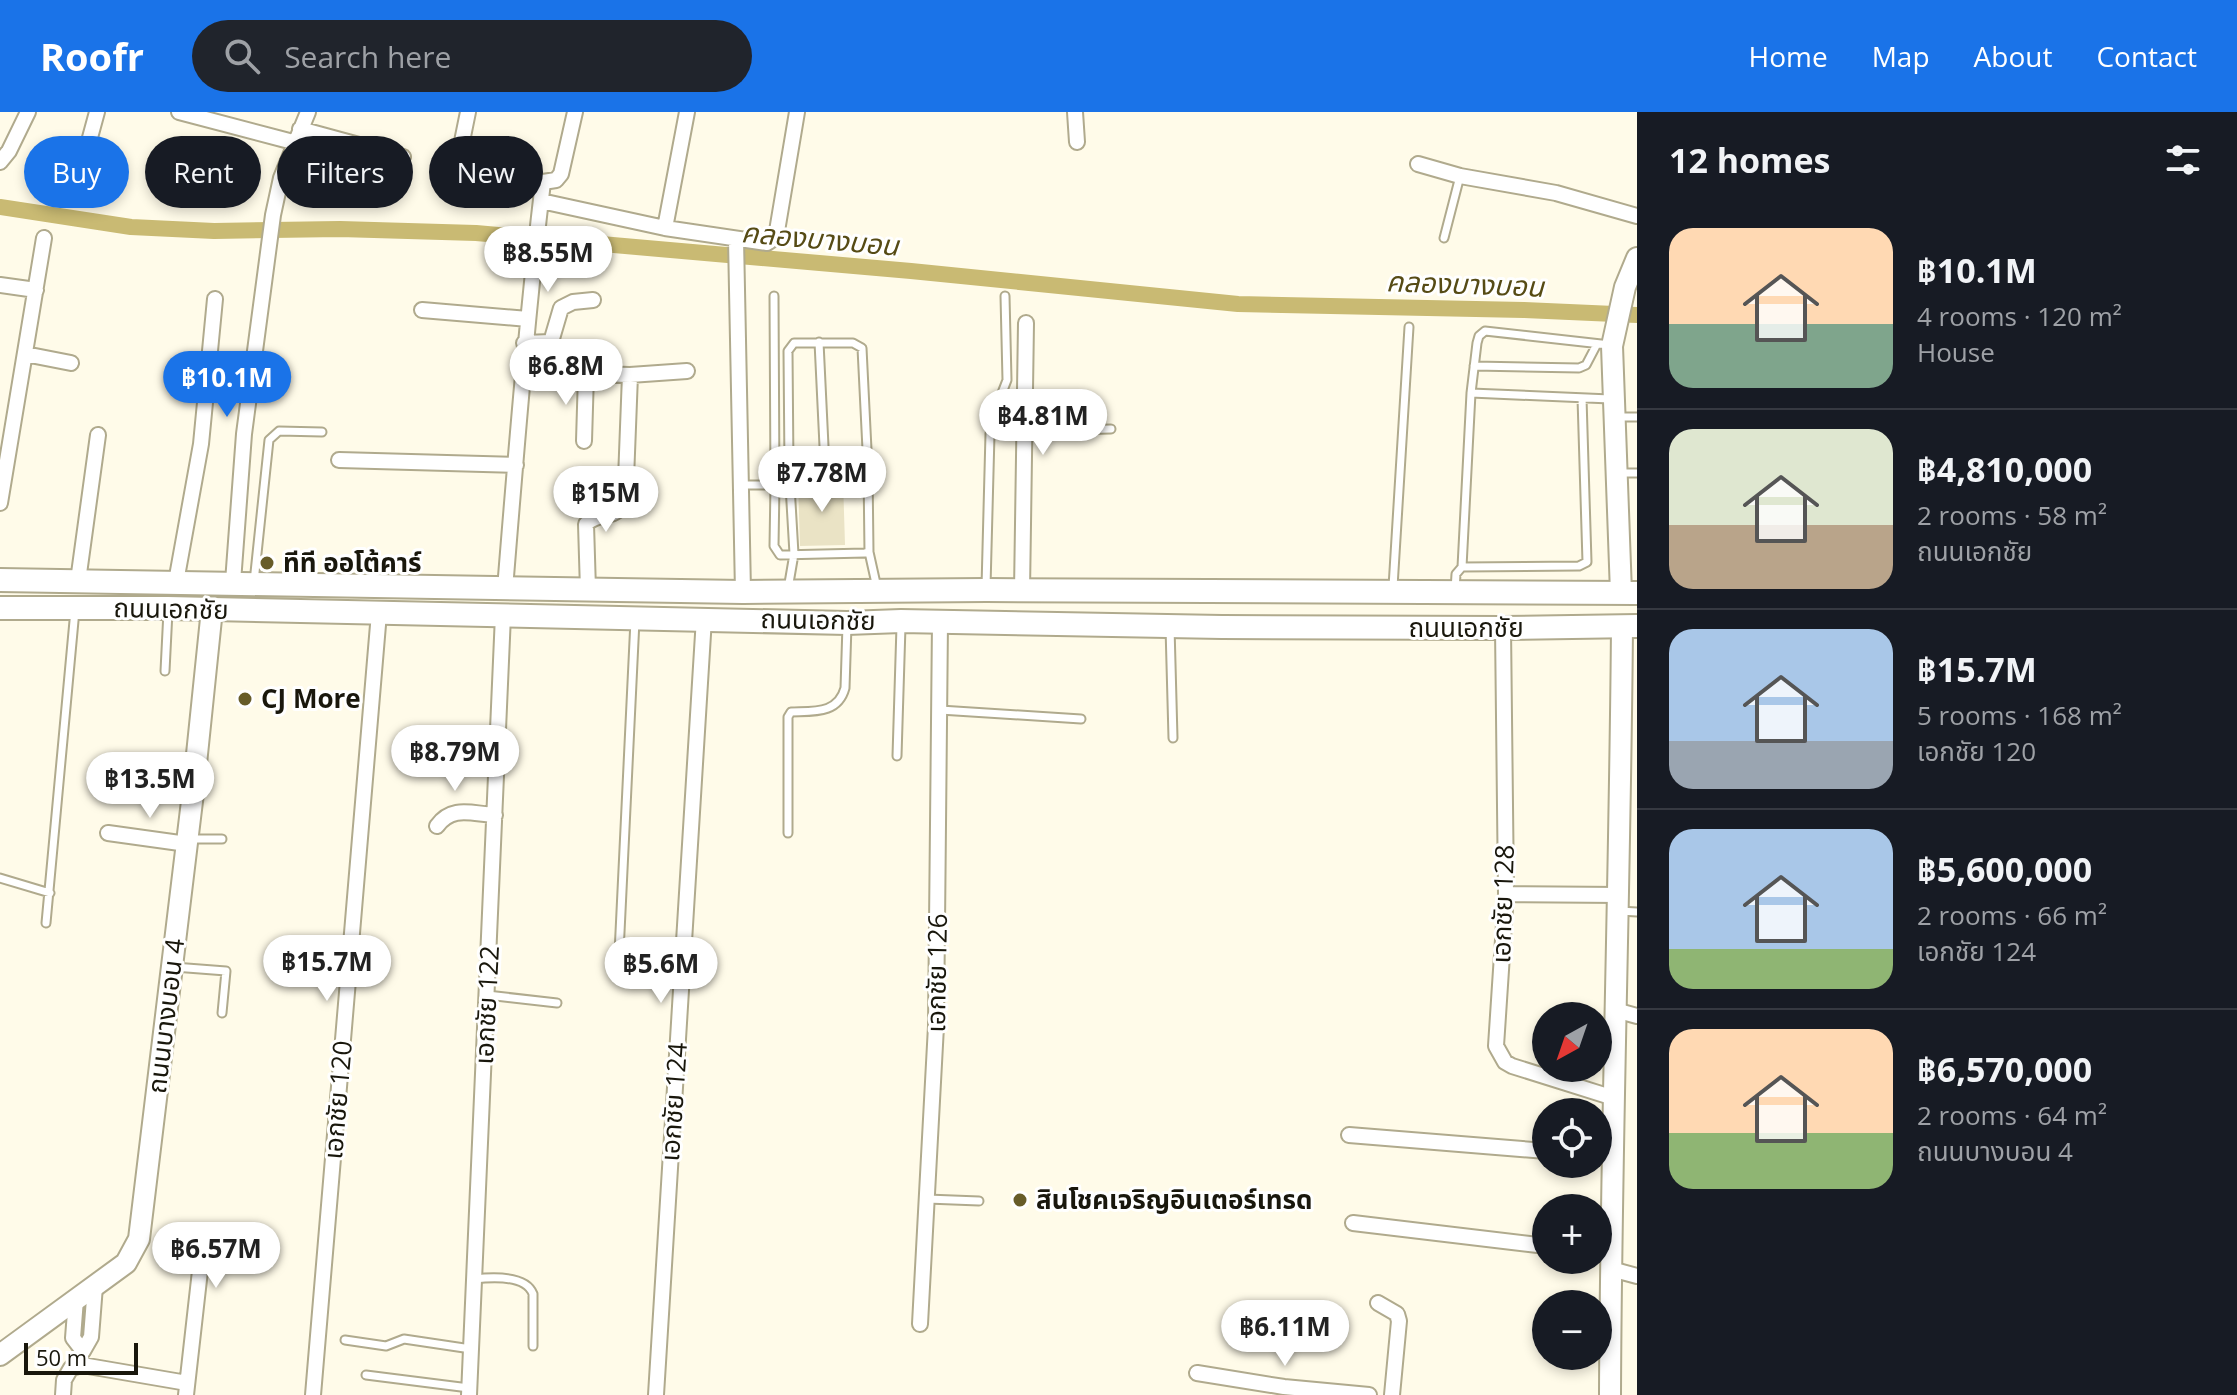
<!DOCTYPE html>
<html lang="en">
<head>
<meta charset="utf-8">
<style>
	:root { --surface:#171b24; --page:#20242c; --text:#f1f3f6; --muted:#9ea1a6; --line:#363941; --accent:#1a73e8 }
	body { margin:0; font-family:"Open Sans","Noto Sans Thai",sans-serif; background:var(--page); color:var(--text); height:100vh; display:flex; flex-direction:column; font-size:30px; white-space:nowrap }
	* { box-sizing:border-box; margin:0 }
	p { font-size:26px; color:var(--muted) }
	.icon { flex:none; width:44px; height:44px; fill:none; stroke:currentColor; stroke-width:2; stroke-linecap:round; stroke-linejoin:round }
	.map { position:relative; flex:1; overflow:hidden }
	.sheet { display:flex; flex-direction:column; background:var(--surface); width:600px }
	.sheet>* { flex:none }
	.banner { position:absolute; left:24px; top:24px; width:760px; height:72px; display:flex; gap:16px }
	.needle { width:52px; rotate:220deg }
	.controls { position:absolute; left:1532px; top:890px; display:grid; gap:16px }
	.controls a { display:grid; place-items:center; width:80px; height:80px; border-radius:50%; background:var(--surface); box-shadow:0 4px 12px #0003; font-size:40px }
	.scale { position:absolute; left:24px; bottom:20px; width:114px; box-sizing:border-box; padding-left:8px; border:4px solid #19170c; border-top:0; font-size:22px; line-height:28px; white-space:nowrap; color:#19170c; -webkit-text-stroke:6px #fff; paint-order:stroke }
	.price { position:absolute; translate:-50% -68px; padding:0 18px; border-radius:28px; background:#fff; color:#222; font-size:26px; line-height:52px; filter:drop-shadow(0 2px 4px #0008) }
	.price::after { content:''; position:absolute; left:50%; top:48px; width:24px; height:18px; margin-left:-12px; background:inherit; clip-path:polygon(0 0,100% 0,50% 100%) }
	.price.selected { background:var(--accent); color:#fff }
	ul { padding:0; list-style:none }
	li { display:flex; align-items:center; gap:24px; height:200px; padding:0 32px }
	li+li { border-top:2px solid var(--line) }
	li span { display:grid; place-items:center; flex:none; width:224px; height:160px; border-radius:24px; color:#555 }
	li>.icon { margin-inline-start:auto }
	span .icon { width:96px; height:96px; fill:#fffc; stroke-width:1 }
	li b { font-size:34px }
	h2 { display:flex; justify-content:space-between; align-items:center; height:96px; padding:0 32px; font-size:34px }
	.chip { padding:0 28px; border-radius:36px; background:var(--surface); box-shadow:0 4px 12px #0003; font-size:28px; line-height:72px }
	.chip.selected { background:var(--accent); color:#fff }
	header { display:flex; align-items:center; gap:48px; box-sizing:border-box; height:112px; padding:0 40px; background:var(--accent); color:#fff }
	header strong { font-size:38px }
	nav { display:flex; gap:44px; margin-inline-start:auto; font-size:28px }
	.search { width:560px; height:72px; background:var(--page); display:flex; align-items:center; gap:20px; box-sizing:border-box; padding:0 28px; border-radius:44px; color:var(--muted); font-size:30px }
	main { display:flex; flex:1; min-height:0 }
	.map>svg:first-child { display:block }
	.lines { fill:none; stroke-linecap:round; stroke-linejoin:round }
	.canal { stroke:#c9ba73; stroke-width:16 }
	.building { fill:#eae3c5 }
	.lane-casing { stroke:#b0aa8d; stroke-width:11 }
	.street-casing { stroke:#b0aa8d; stroke-width:18 }
	.secondary-casing { stroke:#b0aa8d; stroke-width:24 }
	.primary-casing { stroke:#b0aa8d; stroke-width:26 }
	.lane { stroke:#fff; stroke-width:7 }
	.street { stroke:#fff; stroke-width:14 }
	.secondary { stroke:#fff; stroke-width:20 }
	.primary { stroke:#fff; stroke-width:22 }
	.poi-dot { fill:#675c29; stroke:#fff; stroke-width:3 }
	.labels { text-anchor:middle; stroke-width:6; stroke-linejoin:round; paint-order:stroke }
	.poi-label { font-size:26px; font-weight:bold; fill:#19170c; stroke:#fff; text-anchor:start }
	.street-label { font-size:26px; fill:#19170c; stroke:#fff }
	.water-label { font-size:28px; font-style:italic; fill:#564b15; stroke:#fff }
</style>
</head>
<body>
<header>
<strong>Roofr</strong>
<div class="search"><svg class="icon" aria-label="search" viewBox="0 0 24 24"><circle cx="10" cy="10" r="6"/><path d="M15 15l6 6"/></svg>Search here</div>
<nav><a>Home</a><a>Map</a><a>About</a><a>Contact</a></nav>
</header>
<main>
<div class="map">
<svg width="1637" height="1283" viewBox="0 0 1637 1283">
	<rect width="100%" height="100%" fill="#fffbe9"/>
	<g class="lines">
		<path class="canal" d="M0,95L131,115L214,119L340,117L476,121L911,159L1238,192L1524,198L1637,203"/>
	</g>
	<path class="building" d="M843,369L845,433L800,434L798,370Z"/>
	<g class="lines">
		<g class="lane-casing">
			<path id="lane" d="M1444,126L1460,64
				M774,184L775,373
				M819,230L825,355
				M1610,233L1485,219L1479,224L1477,231L1471,281L1610,287
				M1474,254L1579,256L1586,253L1597,232
				M1617,305H1637
				M1025,319L1111,317
				M774,355L868,358
				M1620,361H1637
				M740,373H775L774,434L780,443L865,441L869,440L868,358L862,236L853,231H794L788,239L789,356L794,442L788,477
				M869,440L877,476
				M1462,455L1471,281
				M254,470L269,328L279,319L322,320
				M986,475L990,322L995,299L1007,268L1005,184
				M1393,475L1409,215
				M1455,479L1456,462L1462,455L1579,454L1587,450L1582,286
				M1170,515L1173,626
				M165,559L168,499
				M940,598L1081,607
				M897,644L901,514
				M106,675L191,681
				M788,721V605L791,600C814,599 838,602 845,576L847,513
				M188,727H222
				M0,766L50,781
				M1620,799L1637,800
				M46,811L75,498
				M174,855L226,859L222,901
				M618,862L635,508
				M487,883L557,891
				M927,1087L979,1089
				M474,1167C492,1165 526,1163 533,1182V1234
				M345,1228L386,1234L404,1227L471,1237
				M366,1263L469,1276"/>
		</g>
		<g class="street-casing">
			<path id="street" d="M179,0L293,30
				M468,0L458,49L460,52L543,70
				M687,0L665,116L767,131L776,125L797,0
				M1075,0L1077,30
				M300,17L403,45
				M0,50L9,39L28,0
				M1418,52L1460,64L1556,81L1637,104
				M76,77L97,0
				M541,89L665,116
				M736,127L743,480
				M0,173L36,178
				M422,198L528,207
				M524,231L551,230L561,196L573,190L593,188
				M25,242L71,251
				M523,260L630,263L687,259
				M584,329L586,262
				M339,348L516,353
				M626,367L630,263
				M0,391L44,126
				M78,469L98,323
				M176,470L201,332L215,187
				M233,470L244,322L273,103L281,66L308,0
				M505,477C516,341 527,205 543,70L556,68L561,62L575,0
				M588,478L586,412C603,396 618,412 624,384
				M1022,479L1026,211
				M1503,516L1506,782L1496,934L1505,950L1512,954L1614,986
				M437,714C452,693 472,702 495,703
				M108,721L187,732
				M1506,782L1620,783
				M1615,898L1637,904
				M1349,1023L1546,1039
				M1353,1111L1546,1134
				M1611,1157L1637,1164
				M76,1187L73,1226L83,1239L91,1225L95,1174
				M1378,1191L1397,1202L1399,1209L1392,1283
				M920,1212L936,914L940,510
				M1197,1261L1284,1275L1369,1283
				M63,1283L64,1268L71,1256L82,1253L187,1271
				M186,1283L202,1141
				M313,1283L379,501
				M469,1283L503,503
				M656,1283L704,506"/>
		</g>
		<g class="secondary-casing">
			<path id="secondary" d="M1621,481L1612,234L1625,175L1637,146
				M0,1243L126,1151L139,1127L193,681L212,497
				M1610,1283C1611,1026 1620,770 1622,514"/>
		</g>
		<g class="primary-casing">
			<path id="primary" d="M0,468L743,480L986,478L1637,481
				M0,496H168L847,511L901,509L1222,515L1503,516L1637,514"/>
		</g>
		<use href="#lane" class="lane"/>
		<use href="#street" class="street"/>
		<use href="#secondary" class="secondary"/>
		<use href="#primary" class="primary"/>
	</g>
	<g class="poi-dot">
		<circle cx="267" cy="451" r="8"/>
		<circle cx="245" cy="587" r="8"/>
		<circle cx="1020" cy="1088" r="8"/>
	</g>
	<g class="labels">
		<g class="poi-label">
			<text x="283" y="460">ทีที ออโต้คาร์</text>
			<text x="261" y="596">CJ More</text>
			<text x="1036" y="1097">สินโชคเจริญอินเตอร์เทรด</text>
		</g>
		<g class="street-label">
			<text transform="translate(171 497) rotate(1)" y="9">ถนนเอกชัย</text>
			<text transform="translate(818 508) rotate(1)" y="9">ถนนเอกชัย</text>
			<text x="1466" y="525">ถนนเอกชัย</text>
			<text transform="translate(1503 792) rotate(-88)" y="9">เอกชัย 128</text>
			<text transform="translate(937 861) rotate(-89)" y="9">เอกชัย 126</text>
			<text transform="translate(487 893) rotate(-87)" y="9">เอกชัย 122</text>
			<text transform="translate(166 904) rotate(-83)" y="9">ถนนบางบอน 4</text>
			<text transform="translate(338 988) rotate(-85)" y="9">เอกชัย 120</text>
			<text transform="translate(674 990) rotate(-86)" y="9">เอกชัย 124</text>
		</g>
		<g class="water-label">
			<text transform="translate(820 127) rotate(5)" y="10">คลองบางบอน</text>
			<text transform="translate(1465 172) rotate(2)" y="10">คลองบางบอน</text>
		</g>
	</g>
</svg>
<div class="controls">
<a><svg class="needle" viewBox="-14 -14 28 28"><path d="M0-13l5 13h-10z" fill="#e53935"/><path d="M0 13l5-13h-10z" fill="#9ea1a6"/></svg></a>
<a><svg class="icon" aria-label="locate" viewBox="0 0 24 24"><circle cx="12" cy="12" r="6"/><path d="M12 2v4M12 18v4M2 12h4M18 12h4"/></svg></a>
<a>+</a>
<a>−</a>
</div>
<div class="scale">50 m</div>
<b class="price" style="left:548px;top:182px">฿8.55M</b>
<b class="price" style="left:566px;top:295px">฿6.8M</b>
<b class="price selected" style="left:227px;top:307px">฿10.1M</b>
<b class="price" style="left:1043px;top:345px">฿4.81M</b>
<b class="price" style="left:822px;top:402px">฿7.78M</b>
<b class="price" style="left:606px;top:422px">฿15M</b>
<b class="price" style="left:455px;top:681px">฿8.79M</b>
<b class="price" style="left:150px;top:708px">฿13.5M</b>
<b class="price" style="left:327px;top:891px">฿15.7M</b>
<b class="price" style="left:661px;top:893px">฿5.6M</b>
<b class="price" style="left:216px;top:1178px">฿6.57M</b>
<b class="price" style="left:1285px;top:1256px">฿6.11M</b>
<div class="banner">
<a class="chip selected">Buy</a>
<a class="chip">Rent</a>
<a class="chip">Filters</a>
<a class="chip">New</a>
</div>
</div>
<section class="sheet">
<h2>12 homes<svg class="icon" aria-label="filters" viewBox="0 0 24 24"><path d="M4 7h16M4 17h16"/><circle cx="9" cy="7" r="2"/><circle cx="15" cy="17" r="2"/></svg></h2>
<ul>
<li><span style="background:linear-gradient(#ffd9b3 60%,#7fa58c 0)"><svg class="icon" aria-label="home" viewBox="0 0 24 24"><path d="M3 11l9-7 9 7M6 9v11h12V9"/></svg></span><div><b>฿10.1M</b><p>4 rooms · 120 m²</p><p>House</p></div></li>
<li><span style="background:linear-gradient(#dfe7d0 60%,#b9a48a 0)"><svg class="icon" aria-label="home" viewBox="0 0 24 24"><path d="M3 11l9-7 9 7M6 9v11h12V9"/></svg></span><div><b>฿4,810,000</b><p>2 rooms · 58 m²</p><p>ถนนเอกชัย</p></div></li>
<li><span style="background:linear-gradient(#a9c7e8 70%,#9aa5b1 0)"><svg class="icon" aria-label="home" viewBox="0 0 24 24"><path d="M3 11l9-7 9 7M6 9v11h12V9"/></svg></span><div><b>฿15.7M</b><p>5 rooms · 168 m²</p><p>เอกชัย 120</p></div></li>
<li><span style="background:linear-gradient(#a9c7e8 75%,#8fb573 0)"><svg class="icon" aria-label="home" viewBox="0 0 24 24"><path d="M3 11l9-7 9 7M6 9v11h12V9"/></svg></span><div><b>฿5,600,000</b><p>2 rooms · 66 m²</p><p>เอกชัย 124</p></div></li>
<li><span style="background:linear-gradient(#ffd9b3 65%,#8fb573 0)"><svg class="icon" aria-label="home" viewBox="0 0 24 24"><path d="M3 11l9-7 9 7M6 9v11h12V9"/></svg></span><div><b>฿6,570,000</b><p>2 rooms · 64 m²</p><p>ถนนบางบอน 4</p></div></li>
</ul>
</section>
</main>
</body>
</html>
